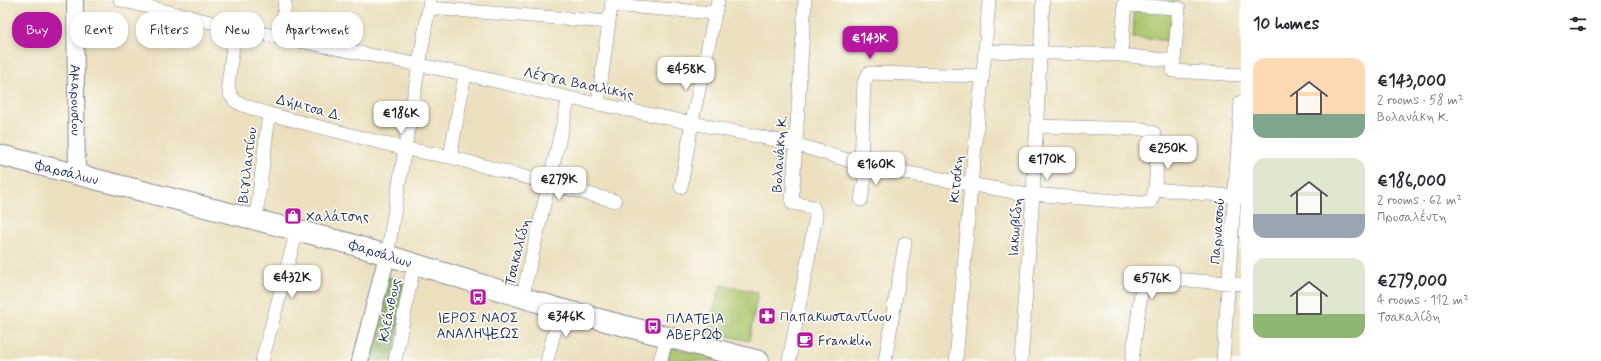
<!DOCTYPE html>
<html lang="en">
<head>
<meta charset="utf-8">
<style>
	:root { --surface:#fff; --page:#f2f2f3; --text:#2b2b33; --muted:#7c7c81; --accent:#b5179e }
	body { margin:0; font-family:Mynerve,sans-serif; background:var(--page); color:var(--text); height:100vh; display:flex; flex-direction:column; font-size:15px; white-space:nowrap }
	* { box-sizing:border-box; margin:0 }
	p { font-size:13px; color:var(--muted) }
	.icon { flex:none; width:22px; height:22px; fill:none; stroke:currentColor; stroke-width:2; stroke-linecap:round; stroke-linejoin:round }
	.map { position:relative; flex:1; overflow:hidden }
	.panel { display:flex; flex-direction:column; background:var(--surface); width:360px }
	.panel>* { flex:none }
	.hud { position:absolute; left:12px; top:12px; width:380px; height:36px; display:flex; gap:8px }
	.price { position:absolute; translate:-50% -34px; padding:0 9px; border-radius:8px; background:#fff; color:#222; font-size:13px; line-height:26px; filter:drop-shadow(0 1px 2px #0008) }
	.price::after { content:''; position:absolute; left:50%; top:24px; width:12px; height:9px; margin-left:-6px; background:inherit; clip-path:polygon(0 0,100% 0,50% 100%) }
	.price.current { background:var(--accent); color:#fff }
	ul { padding:0; list-style:none }
	li { display:flex; align-items:center; gap:12px; height:100px; padding:0 12px }
	li span { display:grid; place-items:center; flex:none; width:112px; height:80px; border-radius:12px; color:#555 }
	li>.icon { margin-inline-start:auto }
	span .icon { width:48px; height:48px; fill:#fffc; stroke-width:1 }
	li b { font-size:17px }
	h2 { display:flex; justify-content:space-between; align-items:center; height:48px; padding:0 12px; font-size:17px }
	.pill { padding:0 14px; border-radius:16px; background:var(--surface); box-shadow:0 2px 6px #0003; font-size:14px; line-height:36px }
	.pill.current { background:var(--accent); color:#fff }
	main { display:flex; flex:1; min-height:0 }
	.map>svg:first-child { display:block }
	.green { fill:#a9c46a; stroke:#627a64 }
	.forest { fill:#86aa5e; stroke:#506c5e }
	.lines { fill:none; stroke-linecap:round; stroke-linejoin:round }
	.minor-casing { stroke:#83878e; stroke-width:14 }
	.tertiary-casing { stroke:#83878e; stroke-width:18 }
	.primary-casing { stroke:#83878e; stroke-width:22 }
	.minor { stroke:#fff; stroke-width:13 }
	.tertiary { stroke:#fff; stroke-width:16 }
	.primary { stroke:#fff; stroke-width:20 }
	.labels { text-anchor:middle; stroke-width:3.5; stroke-linejoin:round; paint-order:stroke }
	.street-label { font-size:14px; fill:#1b2f5e; stroke:#fdfcf7 }
	.poi-label { font-size:14px; fill:#1b2f5e; stroke:#fdfcf7; text-anchor:start }
</style>
</head>
<body>
<main>
<div class="map">
<svg width="1241" height="361" viewBox="0 0 1241 361">
	<rect width="100%" height="100%" fill="#fdfcf7"/>
	<filter id="ink" filterUnits="userSpaceOnUse"><feTurbulence type="fractalNoise" baseFrequency=".025" numOctaves="2"/><feDisplacementMap in="SourceGraphic" scale="8" xChannelSelector="R" yChannelSelector="G"/><feConvolveMatrix kernelMatrix="1 2 1 2 8 2 1 2 1" color-interpolation-filters="sRGB"/></filter>
	<filter id="wash" filterUnits="userSpaceOnUse"><feTurbulence type="fractalNoise" baseFrequency=".012" numOctaves="4" result="noise"/><feDisplacementMap in="SourceGraphic" scale="16" xChannelSelector="R" yChannelSelector="G"/><feGaussianBlur stdDeviation="0.9" result="paint"/><feColorMatrix in="noise" values="0 0 0 0 0 0 0 0 0 0 0 0 0 0 0 0 0 1.4 0 .05"/><feComposite in="paint" operator="in"/></filter>
	<g filter="url(#wash)">
		<rect width="100%" height="100%" fill="#ebdfbd"/>
		<path class="green" d="M1135,0L1178,2L1176,41L1133,38Z
			M721,285L758,292L749,341L707,331Z
			M670,347L727,361H667Z"/>
		<path class="forest" d="M387,276L404,283L393,361H365Z"/>
	</g>
	<g filter="url(#ink)">
		<g class="lines">
			<g class="minor-casing">
				<path id="minor" d="M120,0L239,29L465,74L569,98L795,144L867,166L1020,193L1141,203L1150,202C1159,190 1156,156 1156,140L1154,133L1143,129L1037,126
					M611,5L715,13
					M1124,5L1179,8L1173,71L1241,75
					M429,8L609,22
					M239,29L233,46L228,85L230,94L235,101L243,105L269,114L406,149L450,157L615,201
					M282,36L285,0
					M985,51L1121,55L1174,61
					M1121,55L1125,0
					M598,104L610,14
					M450,157L465,74
					M861,164L864,83L869,73L983,76
					M681,187L692,122L718,0
					M1155,189L1241,197
					M861,200L867,166
					M256,219L269,114
					M387,256L430,0
					M522,298L569,98
					M262,361L297,230
					M395,361L414,264
					M547,361L560,309
					M660,361L667,338
					M789,361L816,216L813,207L792,203L805,0
					M885,361L905,243
					M956,361L971,185L985,51L989,0
					M1021,361L1033,194L1043,0
					M1132,361L1143,277L1241,284
					M1223,361L1241,102"/>
			</g>
			<g class="tertiary-casing">
				<g id="tertiary">
					<path id="s1" d="M75,0L77,176"/>
					<path d="M360,361L387,256"/>
				</g>
			</g>
			<g class="primary-casing">
				<g id="primary">
					<path id="s2" d="M0,155L351,244L560,309L759,361"/>
				</g>
			</g>
			<use href="#minor" class="minor"/>
			<use href="#tertiary" class="tertiary"/>
			<use href="#primary" class="primary"/>
		</g>
	</g>
	<defs>
		<g id="shop-square" transform="scale(0.9)"><rect x="-9" y="-9" width="18" height="18" rx="4" fill="#b5179e" stroke="#fdfcf7"/><path d="M-5-2.5h2.3a2.7 3.5 0 0 1 5.4 0H5L5.5 6h-11ZM-1.5-2.5h3a1.5 2.3 0 0 0-3 0Z" fill="#fff"/></g>
		<g id="bus-square" transform="scale(0.9)"><rect x="-9" y="-9" width="18" height="18" rx="4" fill="#b5179e" stroke="#fdfcf7"/><path d="M-5-6H5V4H4V6H2V4H-2V6H-4V4H-5ZM-3.5-4V0h7V-4ZM-3.5 1.2v1.5H-2V1.2ZM2 1.2v1.5H3.5V1.2Z" fill="#fff"/></g>
		<g id="pharmacy-square" transform="scale(0.9)"><rect x="-9" y="-9" width="18" height="18" rx="4" fill="#b5179e" stroke="#fdfcf7"/><path d="M-2-6h4v4h4v4h-4v4h-4v-4h-4v-4h4Z" fill="#fff"/></g>
		<g id="cafe-square" transform="scale(0.9)"><rect x="-9" y="-9" width="18" height="18" rx="4" fill="#b5179e" stroke="#fdfcf7"/><path d="M-5.5-4.5H6V0H3Q3 3.5 0 3.5H-2.5Q-5.5 3.5-5.5 0ZM3-3.2v2h1.7v-2ZM-6 4.5H4V6H-6Z" fill="#fff"/></g>
	</defs>
	<g fill-rule="evenodd">
		<use href="#shop-square" x="293" y="216"/>
		<use href="#bus-square" x="478" y="297"/>
		<use href="#pharmacy-square" x="767" y="316"/>
		<use href="#bus-square" x="653" y="326"/>
		<use href="#cafe-square" x="805" y="340"/>
	</g>
	<g class="labels">
		<g class="street-label">
			<text transform="translate(579 83) rotate(12)" y="5">Λέγγα Βασιλικής</text>
			<text dy="5" stroke="none"><textPath href="#s1" startOffset="100">Αμαρουσίου</textPath></text>
			<text transform="translate(309 107) rotate(15)" y="5">Δήμτσα Δ.</text>
			<text transform="translate(779 154) rotate(-86)" y="5">Βολανάκη Κ.</text>
			<text transform="translate(247 165) rotate(-83)" y="5">Βιγιλαντίου</text>
			<text dy="5" stroke="none"><textPath href="#s2" startOffset="69">Φαρσάλων</textPath></text>
			<text transform="translate(956 179) rotate(-84)" y="5">Κιτσίκη</text>
			<text transform="translate(1015 227) rotate(-86)" y="5">Ιακωβίδη</text>
			<text transform="translate(1217 231) rotate(-86)" y="5">Παρνασσού</text>
			<text transform="translate(517 252) rotate(-76)" y="5">Τσακαλίδη</text>
			<text dy="5" stroke="none"><textPath href="#s2" startOffset="393">Φαρσάλων</textPath></text>
			<text transform="translate(389 310) rotate(-79)" y="5">Κλεάνθους</text>
		</g>
		<g class="poi-label">
			<text x="306" y="221">Χαλάτσης</text>
			<text x="780" y="321">Παπακωσταντίνου</text>
			<text x="478" y="322" text-anchor="middle">ΙΕΡΟΣ ΝΑΟΣ<tspan x="478" dy="16">ΑΝΑΛΗΨΕΩΣ</tspan></text>
			<text x="666" y="323">ΠΛΑΤΕΙΑ<tspan x="666" dy="16">ΑΒΕΡΩΦ</tspan></text>
			<text x="818" y="345">Franklin</text>
		</g>
	</g>
</svg>
<b class="price current" style="left:870px;top:60px">€143K</b>
<b class="price" style="left:686px;top:91px">€458K</b>
<b class="price" style="left:401px;top:135px">€186K</b>
<b class="price" style="left:1168px;top:170px">€250K</b>
<b class="price" style="left:1047px;top:181px">€170K</b>
<b class="price" style="left:876px;top:186px">€160K</b>
<b class="price" style="left:559px;top:201px">€279K</b>
<b class="price" style="left:292px;top:299px">€432K</b>
<b class="price" style="left:1152px;top:300px">€576K</b>
<b class="price" style="left:566px;top:338px">€346K</b>
<div class="hud">
<a class="pill current">Buy</a>
<a class="pill">Rent</a>
<a class="pill">Filters</a>
<a class="pill">New</a>
<a class="pill">Apartment</a>
</div>
</div>
<section class="panel">
<h2>10 homes<svg class="icon" aria-label="filters" viewBox="0 0 24 24"><path d="M4 7h16M4 17h16"/><circle cx="9" cy="7" r="2"/><circle cx="15" cy="17" r="2"/></svg></h2>
<ul>
<li><span style="background:linear-gradient(#ffd9b3 70%,#7fa58c 0)"><svg class="icon" aria-label="home" viewBox="0 0 24 24"><path d="M3 11l9-7 9 7M6 9v11h12V9"/></svg></span><div><b>€143,000</b><p>2 rooms · 58 m²</p><p>Βολανάκη Κ.</p></div></li>
<li><span style="background:linear-gradient(#dfe7d0 70%,#9aa5b1 0)"><svg class="icon" aria-label="home" viewBox="0 0 24 24"><path d="M3 11l9-7 9 7M6 9v11h12V9"/></svg></span><div><b>€186,000</b><p>2 rooms · 62 m²</p><p>Προσαλέντη</p></div></li>
<li><span style="background:linear-gradient(#dfe7d0 70%,#8fb573 0)"><svg class="icon" aria-label="home" viewBox="0 0 24 24"><path d="M3 11l9-7 9 7M6 9v11h12V9"/></svg></span><div><b>€279,000</b><p>4 rooms · 112 m²</p><p>Τσακαλίδη</p></div></li>
</ul>
</section>
</main>
</body>
</html>
